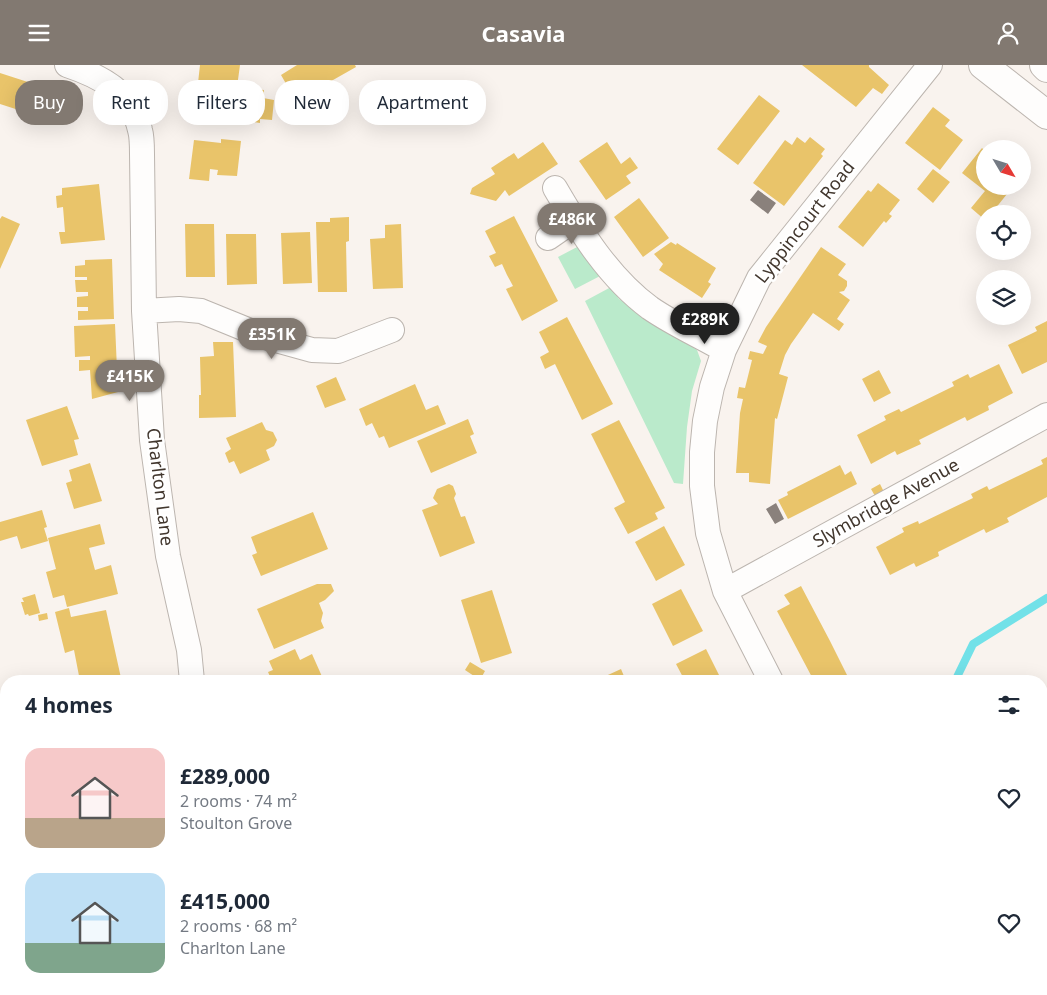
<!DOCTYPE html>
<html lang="en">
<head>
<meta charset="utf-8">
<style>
	:root { --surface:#fff; --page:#f6f6f7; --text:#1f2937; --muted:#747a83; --accent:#827971 }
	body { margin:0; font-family:"Noto Sans",sans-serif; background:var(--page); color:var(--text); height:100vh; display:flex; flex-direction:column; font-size:19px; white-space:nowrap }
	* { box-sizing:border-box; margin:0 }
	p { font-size:16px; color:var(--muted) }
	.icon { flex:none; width:28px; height:28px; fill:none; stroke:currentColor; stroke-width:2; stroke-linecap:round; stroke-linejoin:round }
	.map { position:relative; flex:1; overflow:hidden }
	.drawer { position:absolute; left:0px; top:610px; width:1048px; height:320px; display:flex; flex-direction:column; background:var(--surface); border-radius:20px 20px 0 0; box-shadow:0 5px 20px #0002 }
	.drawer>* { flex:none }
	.guide { position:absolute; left:15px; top:15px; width:500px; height:45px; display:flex; gap:10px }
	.needle { width:32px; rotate:128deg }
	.buttons { position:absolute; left:976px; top:75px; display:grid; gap:10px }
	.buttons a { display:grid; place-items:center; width:55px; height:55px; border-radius:50%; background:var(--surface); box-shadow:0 5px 20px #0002; font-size:25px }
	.price { position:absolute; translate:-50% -42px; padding:0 11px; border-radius:18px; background:var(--accent); color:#fff; font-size:16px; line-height:32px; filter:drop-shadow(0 1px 2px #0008) }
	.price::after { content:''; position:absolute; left:50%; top:30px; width:15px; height:11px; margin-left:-8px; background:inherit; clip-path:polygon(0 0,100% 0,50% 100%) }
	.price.active { background:#222; color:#fff }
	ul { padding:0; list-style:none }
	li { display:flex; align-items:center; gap:15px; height:125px; padding:0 25px }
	li span { display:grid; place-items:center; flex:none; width:140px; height:100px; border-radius:15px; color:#555 }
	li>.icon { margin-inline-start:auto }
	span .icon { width:60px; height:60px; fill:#fffc; stroke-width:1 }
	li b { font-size:21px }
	h2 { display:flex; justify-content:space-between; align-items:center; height:60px; padding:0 25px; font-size:21px }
	.chip { padding:0 18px; border-radius:20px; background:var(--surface); box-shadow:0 5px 20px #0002; font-size:18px; line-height:45px }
	.chip.active { background:var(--accent); color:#fff }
	header { display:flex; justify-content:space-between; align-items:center; height:65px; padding:0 25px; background:var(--accent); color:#fff; font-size:22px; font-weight:700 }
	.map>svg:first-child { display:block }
	.green { fill:#baeacb }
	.homes { fill:#e9c46a }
	.industry { fill:#8a817c }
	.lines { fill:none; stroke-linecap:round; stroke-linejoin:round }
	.stream { stroke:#72e1e8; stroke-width:8 }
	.minor-casing { stroke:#bcb5af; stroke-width:26 }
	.primary-casing { stroke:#bcb5af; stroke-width:30 }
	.minor { stroke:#fefdfc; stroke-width:24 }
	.primary { stroke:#fefdfc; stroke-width:28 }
	.labels { text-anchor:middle; stroke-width:5; stroke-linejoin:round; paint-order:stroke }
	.street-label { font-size:18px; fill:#42372e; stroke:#fff }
</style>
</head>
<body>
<header><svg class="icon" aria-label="menu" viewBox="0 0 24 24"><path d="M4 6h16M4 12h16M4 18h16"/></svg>Casavia<svg class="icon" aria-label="person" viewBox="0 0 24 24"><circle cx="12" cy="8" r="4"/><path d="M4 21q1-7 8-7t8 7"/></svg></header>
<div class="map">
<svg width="1047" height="930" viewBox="0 0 1047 930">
	<rect width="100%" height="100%" fill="#f9f3ee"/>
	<path class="green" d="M579,181L602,210L575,224L558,192Z
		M611,222L619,234L691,281L697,285L701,296L692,326L687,362L683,419L674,418L585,236Z
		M1041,775C1047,786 1046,826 1045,840H1041Z
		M911,924H1011L1028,930H901Z"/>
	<path class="homes" d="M200,0H240L237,22L264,25L263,33L274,35L272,55L260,54V58L242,55L241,58L208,54L210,38L196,36Z
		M297,0H355L356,2L296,36L281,10Z
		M802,0H869V2L889,20L882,29L873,23L856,42Z
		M0,8L68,30L59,58L0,39Z
		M759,30L780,46L738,100L717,84Z
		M933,42L950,55L945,61L963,75L940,105L905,78Z
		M797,72L805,78L810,72L825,84L821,89L823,91L784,141L753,118L785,75L792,80Z
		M221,74L241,76L237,111L217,110L218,105L210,104L209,116L189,114L194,75L221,78Z
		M543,77L558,99L509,131L505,125L496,136L470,129L472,123L495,109L491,103L514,88L518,94Z
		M607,77L621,99L630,92L638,103L626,111L631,118L606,135L579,96Z
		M982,83L985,86V121H1007L1011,124L991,149H985V155L971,143L985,126L962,108Z
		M933,104L950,117L933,138L917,124Z
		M878,118L900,135L889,149L892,151L886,158L884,156L863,182L838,162L868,125L871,127Z
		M99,119L105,175L61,179L59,167H65L63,142L57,143L56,131L62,130V123Z
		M639,133L669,173L643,192L614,152Z
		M2,151L20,159L0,204V154Z
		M514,151L558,236L522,256L506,224L513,221L507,210L502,199L495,202L489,191L496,188L485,166Z
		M349,152V176L346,177L347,227H318L316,157H330V153Z
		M185,159H214L215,212H186Z
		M401,159L403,223L373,224L370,174L385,173V160Z
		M310,167L312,218L283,219L281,168Z
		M226,169H256L257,219L227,220Z
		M671,177L676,180L677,178L716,203L708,217L711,219L702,233L659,205L663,199L654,189Z
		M821,182L846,199L838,210L847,216V221L844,226L839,227L850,235L837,254L844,259L839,266L813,248L791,279L785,290L779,309L788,312L777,354L775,353L770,419L749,417V408H736L740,348L743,334L737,333L739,322L745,323L752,295L748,294L750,286L763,289L767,281L758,277L766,262Z
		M112,194L114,254L78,255V246H88V242H77V232L88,231V227H76L75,215H87V212H75V201L85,200V195Z
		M567,252L613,339L582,355L555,299L545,304L540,292L549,287L539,267Z
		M1047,256V297L1022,309L1008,280L1037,266L1035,262Z
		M115,259L118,327L92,334L90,305L79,306V295H90V291L75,292L74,261Z
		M213,277H233L236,352L199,353V330H201L200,292L214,291Z
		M999,299L1013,328L988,341L989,345L967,356L965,352L919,375L921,379L897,390L895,386L871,399L857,370L886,355L884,351L899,344L901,347L954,321L952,317L968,309L970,313Z
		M879,305L891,328L874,337L862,314Z
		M336,312L346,335L325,343L316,321Z
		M415,319L426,345L438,340L446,359L389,383L384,371L379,373L372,358L366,361L359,344Z
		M67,341L79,374L74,375L78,390L42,401L26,355Z
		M468,354L474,369L470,371L477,388L431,408L417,376Z
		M619,355L665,443L655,448L658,454L628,469L614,443L625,437L591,369Z
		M262,357L266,365L273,367L277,375L274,381L266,385L270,395L240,409L234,396L229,398L225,388L231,384L226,373Z
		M1047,392V432L1007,453L1009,457L986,468L984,464L938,487L939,491L916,502L914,498L890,510L876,482L904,467L902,463L918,456L919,459L973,433L971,429L987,421L989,425L1043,399L1041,395Z
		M90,398L102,436L74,444L66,418L72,416L69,405Z
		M840,400L845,410L851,406L857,419L788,454L778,435L788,430L787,427Z
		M449,419L453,421L456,429L454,433L461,452L465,451L475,478L440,492L422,445L438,439L433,433L437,424Z
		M880,419L884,427L875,431L871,424Z
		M42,445L47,462L44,463L48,476L21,484L17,471L0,476V457Z
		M313,447L328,484L261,511L252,490L257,488L251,472Z
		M100,459L105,479L89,483L95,505L111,500L118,529L67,542L64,530L53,533L46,507L56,504L48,473Z
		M664,461L685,500L656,516L635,477Z
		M317,519H331L334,526L325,535L319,538L323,548L321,556L324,563L274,584L257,544Z
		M801,521L830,576L850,616H814L777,546L790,539L784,530Z
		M681,524L703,566L673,581L652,539Z
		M492,525L512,588L481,598L461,535Z
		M35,529L40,548L29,551L28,549L25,550L21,537H24L22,533Z
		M69,543L71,552L106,545L121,613L105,616H80L74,585L65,588L55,547Z
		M47,548L48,554L39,556L38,550Z
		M295,584L300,595L312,589L324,616H272L268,607L273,605L269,596Z
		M706,584L722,616H685L676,599Z
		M470,597L485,606L480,615L465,605Z
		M621,604L626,616H597V615Z
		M0,870H1L6,930H0Z
		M1046,907L1047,930H1040L1041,926Z
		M122,924H150L149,930H121Z
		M252,924H285L284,930H251Z
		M293,924H327L326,930H292Z
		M333,924H366V930H332Z
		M441,924H474V930H441Z
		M479,924H535L536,930H481Z
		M736,924H765L769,930H735L734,929L738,927Z"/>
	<path class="industry" d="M758,125L776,138L768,149L750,135Z
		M776,438L784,454L775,459L766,444Z"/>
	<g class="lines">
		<path class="stream" d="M957,616V612L973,579L1047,533"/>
		<g class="minor-casing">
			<path id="minor" d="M67,0C100,11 132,27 140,65C142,72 142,81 142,89L144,246L152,375L168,491L189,585L192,616
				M555,123C580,166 609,213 650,243C673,259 700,271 724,285
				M548,173L574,155
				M144,246L179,244L201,246L265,272L312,285L338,286L392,265
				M725,526L1047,350
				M771,616L725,526L708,468L702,421V387L705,356L712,322L724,285L759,213L930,0
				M1041,714L1047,712
				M181,930L182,924
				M403,930L404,924
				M638,930L647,924"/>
		</g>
		<g class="primary-casing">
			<path id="primary" d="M983,0L1047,50
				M1044,0L1047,3"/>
		</g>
		<use href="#minor" class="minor"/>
		<use href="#primary" class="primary"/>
	</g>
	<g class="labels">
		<g class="street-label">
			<text transform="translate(805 157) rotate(-52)" y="6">Lyppincourt Road</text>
			<text transform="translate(160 422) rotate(83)" y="6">Charlton Lane</text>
			<text transform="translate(886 438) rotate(-29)" y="6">Slymbridge Avenue</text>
		</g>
	</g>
</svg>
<div class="buttons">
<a><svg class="needle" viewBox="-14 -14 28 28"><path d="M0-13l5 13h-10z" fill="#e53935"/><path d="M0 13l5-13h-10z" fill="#747a83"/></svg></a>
<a><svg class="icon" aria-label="locate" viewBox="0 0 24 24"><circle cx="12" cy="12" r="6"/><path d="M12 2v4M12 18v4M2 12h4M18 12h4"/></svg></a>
<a><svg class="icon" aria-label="layers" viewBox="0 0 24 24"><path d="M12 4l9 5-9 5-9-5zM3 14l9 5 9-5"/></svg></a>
</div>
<b class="price" style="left:572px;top:180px">£486K</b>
<b class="price active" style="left:705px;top:280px">£289K</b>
<b class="price" style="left:272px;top:295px">£351K</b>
<b class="price" style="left:130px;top:337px">£415K</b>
<div class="guide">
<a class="chip active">Buy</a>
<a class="chip">Rent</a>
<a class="chip">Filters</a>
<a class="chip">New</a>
<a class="chip">Apartment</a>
</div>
<section class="drawer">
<h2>4 homes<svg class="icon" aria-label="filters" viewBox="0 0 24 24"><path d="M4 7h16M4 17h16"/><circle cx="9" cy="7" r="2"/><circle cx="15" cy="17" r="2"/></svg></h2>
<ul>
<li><span style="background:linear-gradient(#f6c9c9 70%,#b9a48a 0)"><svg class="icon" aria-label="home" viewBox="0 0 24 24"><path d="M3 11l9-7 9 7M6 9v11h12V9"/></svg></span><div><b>£289,000</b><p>2 rooms · 74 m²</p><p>Stoulton Grove</p></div><svg class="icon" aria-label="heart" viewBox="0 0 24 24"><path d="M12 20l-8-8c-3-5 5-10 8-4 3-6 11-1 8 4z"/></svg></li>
<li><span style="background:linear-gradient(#bfe0f5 70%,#7fa58c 0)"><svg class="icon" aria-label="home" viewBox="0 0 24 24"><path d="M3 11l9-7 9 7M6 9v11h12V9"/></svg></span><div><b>£415,000</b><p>2 rooms · 68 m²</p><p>Charlton Lane</p></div><svg class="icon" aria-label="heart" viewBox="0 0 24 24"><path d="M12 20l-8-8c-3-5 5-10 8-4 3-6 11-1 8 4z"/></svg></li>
</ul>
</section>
</div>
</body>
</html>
